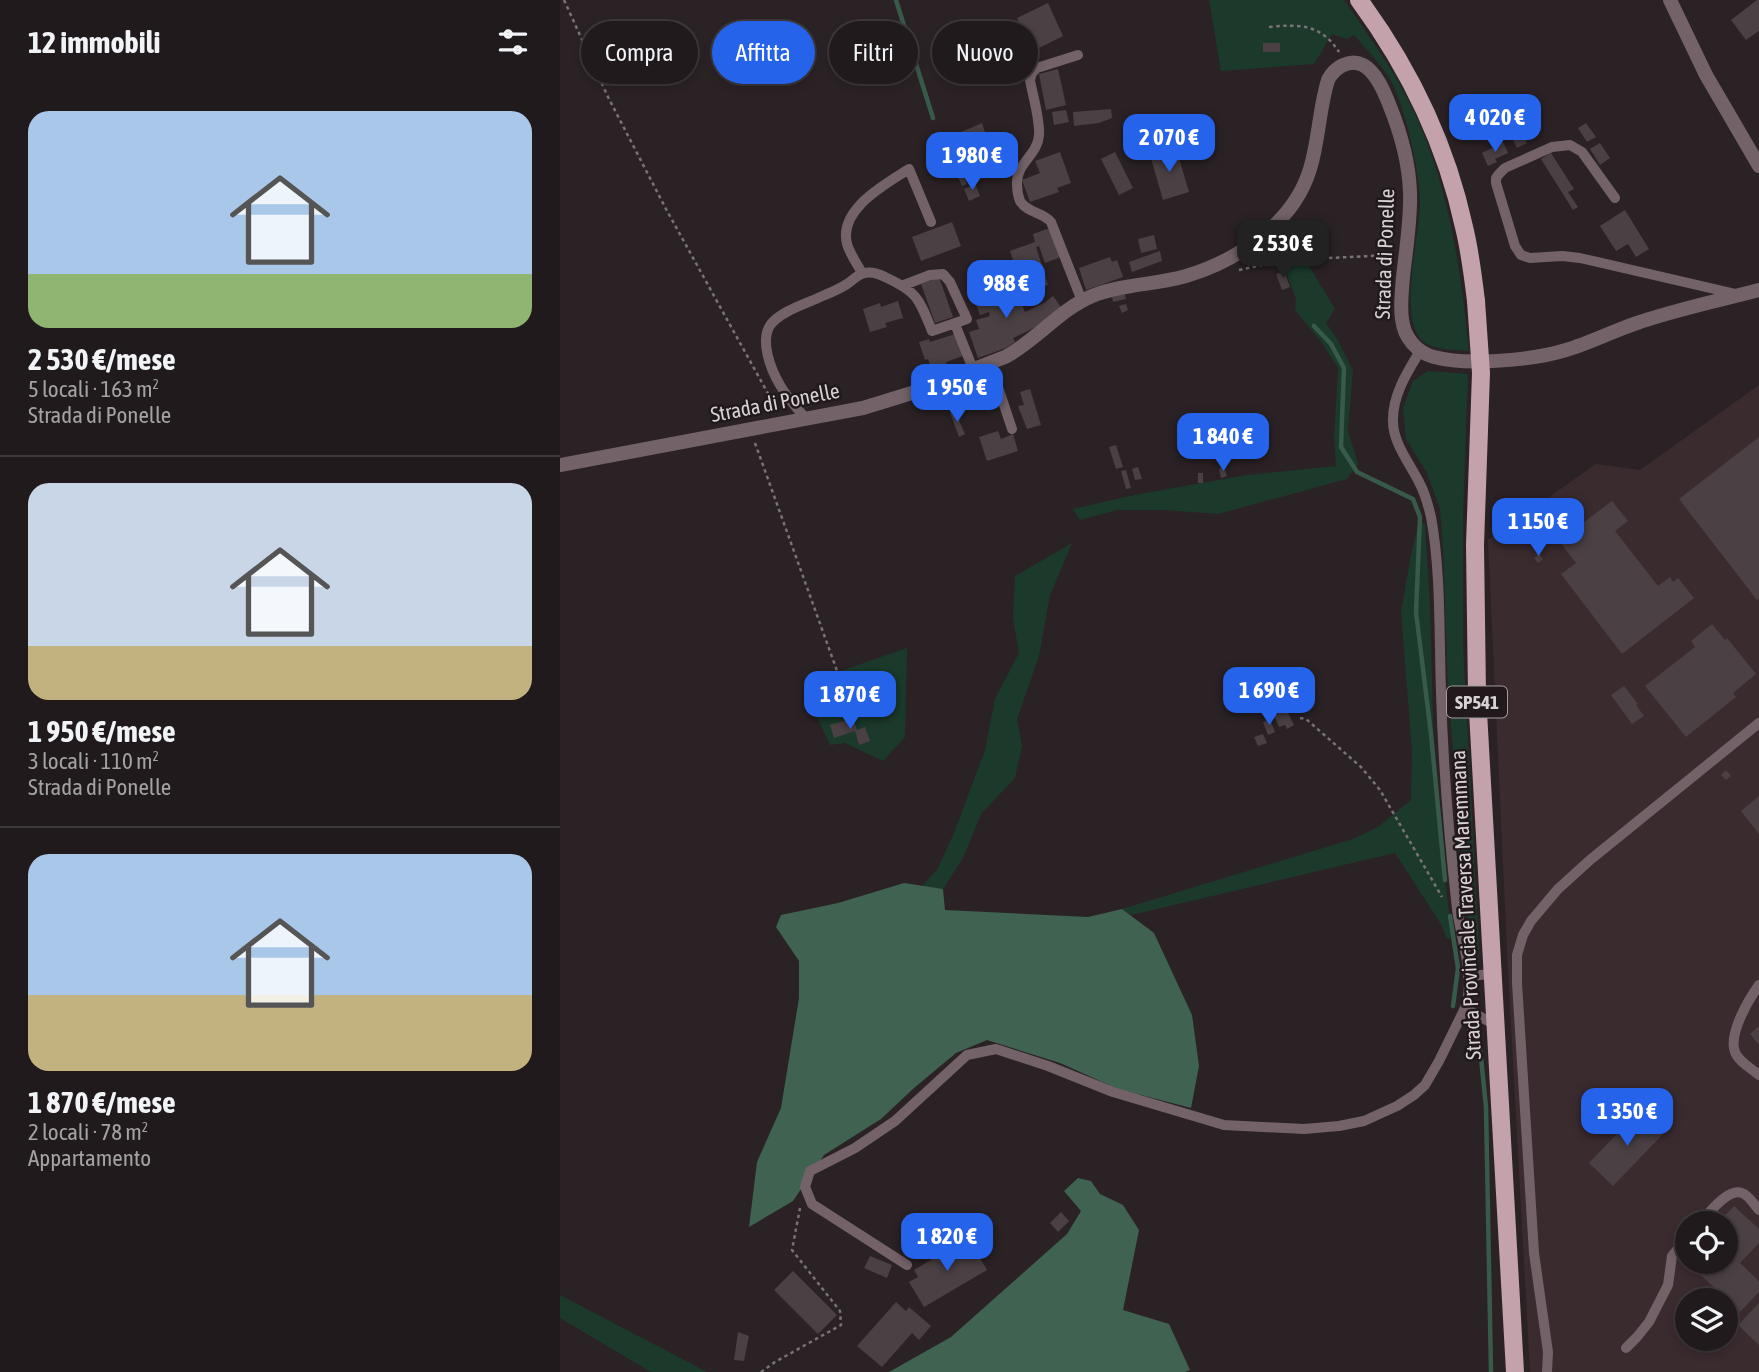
<!DOCTYPE html>
<html lang="it">
<head>
<meta charset="utf-8">
<style>
	:root { --surface:#201a1c; --page:#282325; --text:#f1f3f6; --muted:#a2a1a3; --line:#3d383b; --accent:#2563eb }
	body { margin:0; font-family:"Asap Condensed",sans-serif; background:var(--page); color:var(--text); height:100vh; display:flex; flex-direction:column; font-size:26px; white-space:nowrap }
	* { box-sizing:border-box; margin:0 }
	p { font-size:23px; color:var(--muted) }
	.icon { flex:none; width:38px; height:38px; fill:none; stroke:currentColor; stroke-width:2; stroke-linecap:round; stroke-linejoin:round }
	.map { position:relative; flex:1; overflow:hidden }
	.details { display:flex; flex-direction:column; background:var(--surface); width:560px }
	.details>* { flex:none }
	.top-card { position:absolute; left:21px; top:21px; width:665px; height:63px; display:flex; gap:14px }
	.fabs { position:absolute; left:1115px; top:1211px; display:grid; gap:14px }
	.fabs a { display:grid; place-items:center; width:63px; height:63px; border-radius:50%; background:var(--surface); box-shadow:0 4px 10px #0003,0 0 0 2px var(--line); font-size:35px }
	.price { position:absolute; translate:-50% -60px; padding:0 16px; border-radius:14px; background:var(--accent); color:#fff; font-size:23px; line-height:46px; filter:drop-shadow(0 2px 4px #0008) }
	.price::after { content:''; position:absolute; left:50%; top:42px; width:21px; height:16px; margin-left:-10px; background:inherit; clip-path:polygon(0 0,100% 0,50% 100%) }
	.price.selected { background:#222; color:#fff }
	ul { padding:0; list-style:none }
	li { display:grid; align-content:center; gap:14px; height:371px; padding:0 28px }
	li+li { border-top:2px solid var(--line) }
	li span { display:grid; place-items:center; height:217px; border-radius:21px; color:#555 }
	li>.icon { margin-inline-start:auto }
	span .icon { width:126px; height:126px; fill:#fffc; stroke-width:1 }
	li b { font-size:30px }
	h2 { display:flex; justify-content:space-between; align-items:center; height:84px; padding:0 28px; font-size:30px }
	.chip { padding:0 24px; border-radius:32px; background:var(--surface); box-shadow:0 4px 10px #0003,0 0 0 2px var(--line); font-size:24px; line-height:63px }
	.chip.selected { background:var(--accent); color:#fff }
	main { display:flex; flex:1; min-height:0 }
	.map>svg:first-child { display:block }
	.built { fill:#3a2b2f; fill-rule:evenodd }
	.green { fill:#1c3a2c }
	.forest { fill:#406251 }
	.lines { fill:none; stroke-linecap:round; stroke-linejoin:round }
	.stream { stroke:#385a4a; stroke-width:4.5 }
	.building { fill:#4b4144 }
	.path { stroke:#7a7375; stroke-width:2.5; stroke-dasharray:3.5 3.5; stroke-linecap:butt }
	.service { stroke:#736368; stroke-width:10 }
	.minor { stroke:#736368; stroke-width:14 }
	.primary { stroke:#c3a2ab; stroke-width:18 }
	.primary-bridge { stroke:#c3a2ab; stroke-width:18 }
	.labels { text-anchor:middle; stroke-width:5; stroke-linejoin:round; paint-order:stroke }
	.shield { fill:#21191b; stroke:#a19a9c; stroke-width:2 }
	.shield-label { font-size:19px; font-weight:bold; fill:#d8d2d4 }
	.street-label { font-size:21px; fill:#d8d2d4; stroke:#21191b }
</style>
</head>
<body>
<main>
<section class="details">
<h2>12 immobili<svg class="icon" aria-label="filters" viewBox="0 0 24 24"><path d="M4 7h16M4 17h16"/><circle cx="9" cy="7" r="2"/><circle cx="15" cy="17" r="2"/></svg></h2>
<ul>
<li><span style="background:linear-gradient(#a9c7e8 75%,#8fb573 0)"><svg class="icon" aria-label="home" viewBox="0 0 24 24"><path d="M3 11l9-7 9 7M6 9v11h12V9"/></svg></span><div><b>2 530 €/mese</b><p>5 locali · 163 m²</p><p>Strada di Ponelle</p></div></li>
<li><span style="background:linear-gradient(#c9d6e8 75%,#c2b280 0)"><svg class="icon" aria-label="home" viewBox="0 0 24 24"><path d="M3 11l9-7 9 7M6 9v11h12V9"/></svg></span><div><b>1 950 €/mese</b><p>3 locali · 110 m²</p><p>Strada di Ponelle</p></div></li>
<li><span style="background:linear-gradient(#a9c7e8 65%,#c2b280 0)"><svg class="icon" aria-label="home" viewBox="0 0 24 24"><path d="M3 11l9-7 9 7M6 9v11h12V9"/></svg></span><div><b>1 870 €/mese</b><p>2 locali · 78 m²</p><p>Appartamento</p></div></li>
</ul>
</section>
<div class="map">
<svg width="1199" height="1372" viewBox="0 0 1199 1372">
	<rect width="100%" height="100%" fill="#2b2225"/>
	<path class="built" d="M1199,385V1372H970L947,951L928,540L1036,464L1080,470ZM1127,1223H1166V1262H1127ZM1127,1300H1166V1339H1127Z"/>
	<path class="green" d="M649,0H784L786,3C807,34 830,64 847,98C888,176 900,264 909,351C893,349 868,351 859,337C840,309 859,238 860,205C861,175 844,101 828,76C818,61 805,48 794,35L787,39L772,34L754,64L661,71Z
		M746,261L775,309L766,323L777,339L793,370L788,431L798,464L787,479L658,514L605,510H557L520,520L513,509L574,495L687,475L776,466L774,439L778,368L762,343L735,310L736,299L723,264Z
		M868,371L908,374L903,515V644L919,947V963H915L909,936L888,690L883,549L880,509L867,473L846,439L843,408L853,381Z
		M859,521L865,524L870,606L875,795L892,938L887,939L881,924L835,853L571,915L562,909L793,839L818,827L851,800L852,751L841,612L850,560Z
		M512,543L490,595L479,656L457,719L462,746L455,778L421,814L403,858L383,889L362,886L377,870L394,833L425,750L435,699L459,653L453,618L455,576Z
		M347,648L345,737L323,761L285,743L270,745L245,692L283,670Z
		M0,1295L147,1372H91L0,1318Z"/>
	<path class="forest" d="M344,883L383,889L385,910L528,917L562,909L594,933L632,1015L639,1066L631,1108L558,1089L500,1063L427,1040L396,1053L354,1088L321,1119L264,1155L233,1201L189,1227L197,1162L221,1108L239,998V961L216,927L221,915L278,903Z
		M518,1178L531,1181L540,1194L563,1205L579,1230L563,1310L609,1324L630,1370L625,1372H329L391,1337L507,1234L521,1211L504,1191Z"/>
	<g class="lines">
		<path class="stream" d="M336,0L373,118
			M754,326L771,344L784,368L781,447L797,472L853,499L860,517L856,612L871,734L885,880
			M890,916L898,968L893,1006
			M909,1028L920,1048L926,1107L931,1372"/>
	</g>
	<path class="building" d="M1197,0H1199V31L1186,40L1171,20Z
		M488,3L503,36L473,51L457,18Z
		M703,43H720V52H703Z
		M498,69L506,105L486,110L479,74Z
		M551,109L552,118L539,123L514,126L513,112Z
		M506,110L509,122L494,125L492,112Z
		M422,123L431,151L426,153L430,162L414,168L399,133Z
		M1026,123L1036,137L1027,142L1018,128Z
		M963,135L967,143L957,148L953,140Z
		M943,142L948,153L935,159L937,162L928,166L922,153Z
		M1040,143L1050,158L1040,165L1030,149Z
		M616,148L629,192L603,200L590,155Z
		M500,152L511,183L497,188L499,192L470,202L462,180L480,173L475,161Z
		M555,152L573,188L559,195L541,159Z
		M991,153L1014,189L1008,192L1018,207L1013,210L981,159Z
		M402,173L407,184L402,186L397,175Z
		M415,184L420,196L409,201L404,189Z
		M1065,210L1089,249L1076,257L1068,244L1056,251L1040,226Z
		M392,222L401,246L361,261L352,237Z
		M490,228L501,257L485,263L479,246L476,247L488,285L464,292L450,251L475,242L473,234Z
		M594,235L597,249L581,253L578,239Z
		M600,251L602,261L572,272L569,262Z
		M550,257L552,262L557,260L563,277L526,290L519,268Z
		M724,271L730,287L722,290L716,274Z
		M379,277L393,317L375,323L361,284Z
		M452,287L458,300L460,299L465,312L484,303L493,296L501,307L491,318L468,331L453,338L455,342L446,348L418,358L409,332L419,329L416,320L430,316L429,312L420,315L412,294L430,288L433,295Z
		M565,294L566,299L553,302L552,296Z
		M338,301L343,318L325,323L327,327L310,332L303,309L320,303L321,307Z
		M566,304L568,310L562,313L559,306Z
		M395,334L403,356L386,362L387,365L372,370L368,359L365,360L359,342L369,339L370,342Z
		M425,382L426,385L428,384L430,393L421,396L417,384Z
		M408,388L411,396L398,401L395,392Z
		M470,389L481,425L467,429L458,406L464,405L460,392Z
		M395,411L405,434L399,437L390,413Z
		M438,431L441,439L453,434L458,451L427,461L419,437Z
		M1199,437V598L1197,600L1119,499Z
		M556,445L563,467L556,469L549,447Z
		M578,467L582,479L575,480L572,469Z
		M664,467L667,476L661,478L659,469Z
		M566,470L571,488L566,489L561,471Z
		M638,473H643V483H638Z
		M1052,501L1068,521L1055,531L1098,586L1110,577L1113,582L1118,578L1134,598L1062,654L1001,574L1016,563L999,541Z
		M979,554L983,559L978,563L974,558Z
		M1152,624L1165,640L1167,638L1196,674L1173,693L1176,697L1126,737L1085,686L1135,647L1131,641Z
		M1064,686L1078,704L1076,705L1084,716L1072,724L1051,695Z
		M726,709L734,725L727,729L725,725L719,727L714,716Z
		M293,718L297,730L305,727L310,741L299,745L295,731L274,738L270,725Z
		M710,719L715,732L708,735L703,722Z
		M703,734L707,743L698,746L694,737Z
		M1166,770L1171,776L1166,780L1161,775Z
		M1199,796V834L1181,811Z
		M1199,1026V1045L1190,1034Z
		M1081,1109L1105,1132L1053,1186L1029,1163Z
		M1174,1206L1199,1229V1243L1180,1263L1199,1281V1292L1180,1312L1127,1262H1166V1223H1158Z
		M501,1212L509,1221L498,1232L490,1223Z
		M408,1238L427,1270L364,1307L349,1282L358,1277L354,1270L381,1254L384,1259L396,1252L393,1246Z
		M310,1256L332,1265L327,1278L304,1268Z
		M233,1271L277,1315L258,1334L214,1290Z
		M336,1302L346,1311L349,1307L371,1326L359,1340L352,1333L322,1367L297,1346Z
		M1199,1303V1345L1178,1325Z
		M178,1332L189,1336L184,1361L174,1360Z"/>
	<g class="lines">
		<path class="path" d="M4,0L48,97L106,209L216,408
			M709,27C739,24 761,24 779,52
			M679,270L726,260L832,255
			M195,443L276,668L285,699
			M740,718L746,719L801,767L820,790L882,897
			M201,1372L215,1362L281,1325L280,1311L232,1250L240,1208"/>
		<path class="service" d="M518,55L477,68L472,73L470,80C473,97 480,119 479,135C478,155 456,163 457,184C457,190 458,196 460,201C467,213 483,212 491,222L522,301
			M1055,198L1022,152L1010,145L992,147L945,168L939,174L936,178V183L955,246L961,255L970,258L1002,256L1020,258L1176,294
			M302,273C297,264 290,254 287,244C278,209 326,184 349,169L371,222
			M395,324L413,369
			M430,363L452,429
			M246,419C237,408 227,398 220,385C211,370 199,340 211,324C222,311 243,305 258,298C267,294 278,290 287,284C293,280 298,274 305,273C312,271 319,274 325,277C358,292 359,299 372,331L407,319L390,282L383,274L370,275L344,285
			M908,976L932,974
			M1199,985C1189,999 1168,1034 1175,1052C1178,1061 1192,1069 1199,1075
			M905,1008L935,1025
			M1140,1223C1148,1214 1168,1187 1182,1193C1189,1195 1194,1205 1199,1210
			M347,1265L252,1204L245,1187L250,1171L295,1148L335,1121L407,1055L436,1049L488,1066L553,1092L664,1125L744,1129L779,1126L804,1121L837,1106L854,1095L865,1085L879,1061L905,1008C916,979 901,940 897,909C889,837 883,764 881,692C879,636 881,571 871,517C868,504 865,493 859,482C849,462 832,442 833,419C833,394 848,371 860,351
			M1066,1348L1077,1337L1089,1322L1108,1285L1112,1256L1127,1238
			M987,1372L988,1352L974,1253L957,983V955L963,935L971,921L998,889L1030,860L1199,723"/>
		<path class="minor" d="M1110,0L1146,75L1199,166
			M0,465L303,408L355,392L445,357C476,341 499,310 532,296C562,284 595,285 626,276C677,261 734,223 750,169C759,140 759,109 768,80C774,68 789,58 803,65C816,72 824,91 829,104C840,131 849,163 850,192C851,220 846,249 843,277C842,291 840,305 842,319C843,328 846,336 852,343C858,350 866,355 874,357C907,366 974,360 1006,350C1033,342 1059,328 1086,320C1123,308 1161,300 1199,290"/>
		<path class="primary" d="M799,0C849,68 886,144 904,227C910,251 913,276 916,301
			M919,430L915,545L917,694L955,1372"/>
		<path class="primary-bridge" d="M916,301L921,373L919,430"/>
	</g>
	<g class="labels">
		<rect class="shield" x="887" y="686.5" width="60" height="31" rx="5"/>
		<g class="shield-label">
			<text x="917" y="709">SP541</text>
		</g>
		<g class="street-label">
			<text transform="translate(825 254) rotate(-88)" y="7">Strada di Ponelle</text>
			<text transform="translate(215 403) rotate(-11)" y="7">Strada di Ponelle</text>
			<text transform="translate(906 905) rotate(-93)" y="7">Strada Provinciale Traversa Maremmana</text>
		</g>
	</g>
</svg>
<div class="fabs">
<a><svg class="icon" aria-label="locate" viewBox="0 0 24 24"><circle cx="12" cy="12" r="6"/><path d="M12 2v4M12 18v4M2 12h4M18 12h4"/></svg></a>
<a><svg class="icon" aria-label="layers" viewBox="0 0 24 24"><path d="M12 4l9 5-9 5-9-5zM3 14l9 5 9-5"/></svg></a>
</div>
<b class="price" style="left:935px;top:154px">4 020 €</b>
<b class="price" style="left:609px;top:174px">2 070 €</b>
<b class="price" style="left:412px;top:192px">1 980 €</b>
<b class="price selected" style="left:723px;top:280px">2 530 €</b>
<b class="price" style="left:446px;top:320px">988 €</b>
<b class="price" style="left:397px;top:424px">1 950 €</b>
<b class="price" style="left:663px;top:473px">1 840 €</b>
<b class="price" style="left:978px;top:558px">1 150 €</b>
<b class="price" style="left:709px;top:727px">1 690 €</b>
<b class="price" style="left:290px;top:731px">1 870 €</b>
<b class="price" style="left:1067px;top:1148px">1 350 €</b>
<b class="price" style="left:387px;top:1273px">1 820 €</b>
<div class="top-card">
<a class="chip">Compra</a>
<a class="chip selected">Affitta</a>
<a class="chip">Filtri</a>
<a class="chip">Nuovo</a>
</div>
</div>
</main>
</body>
</html>
